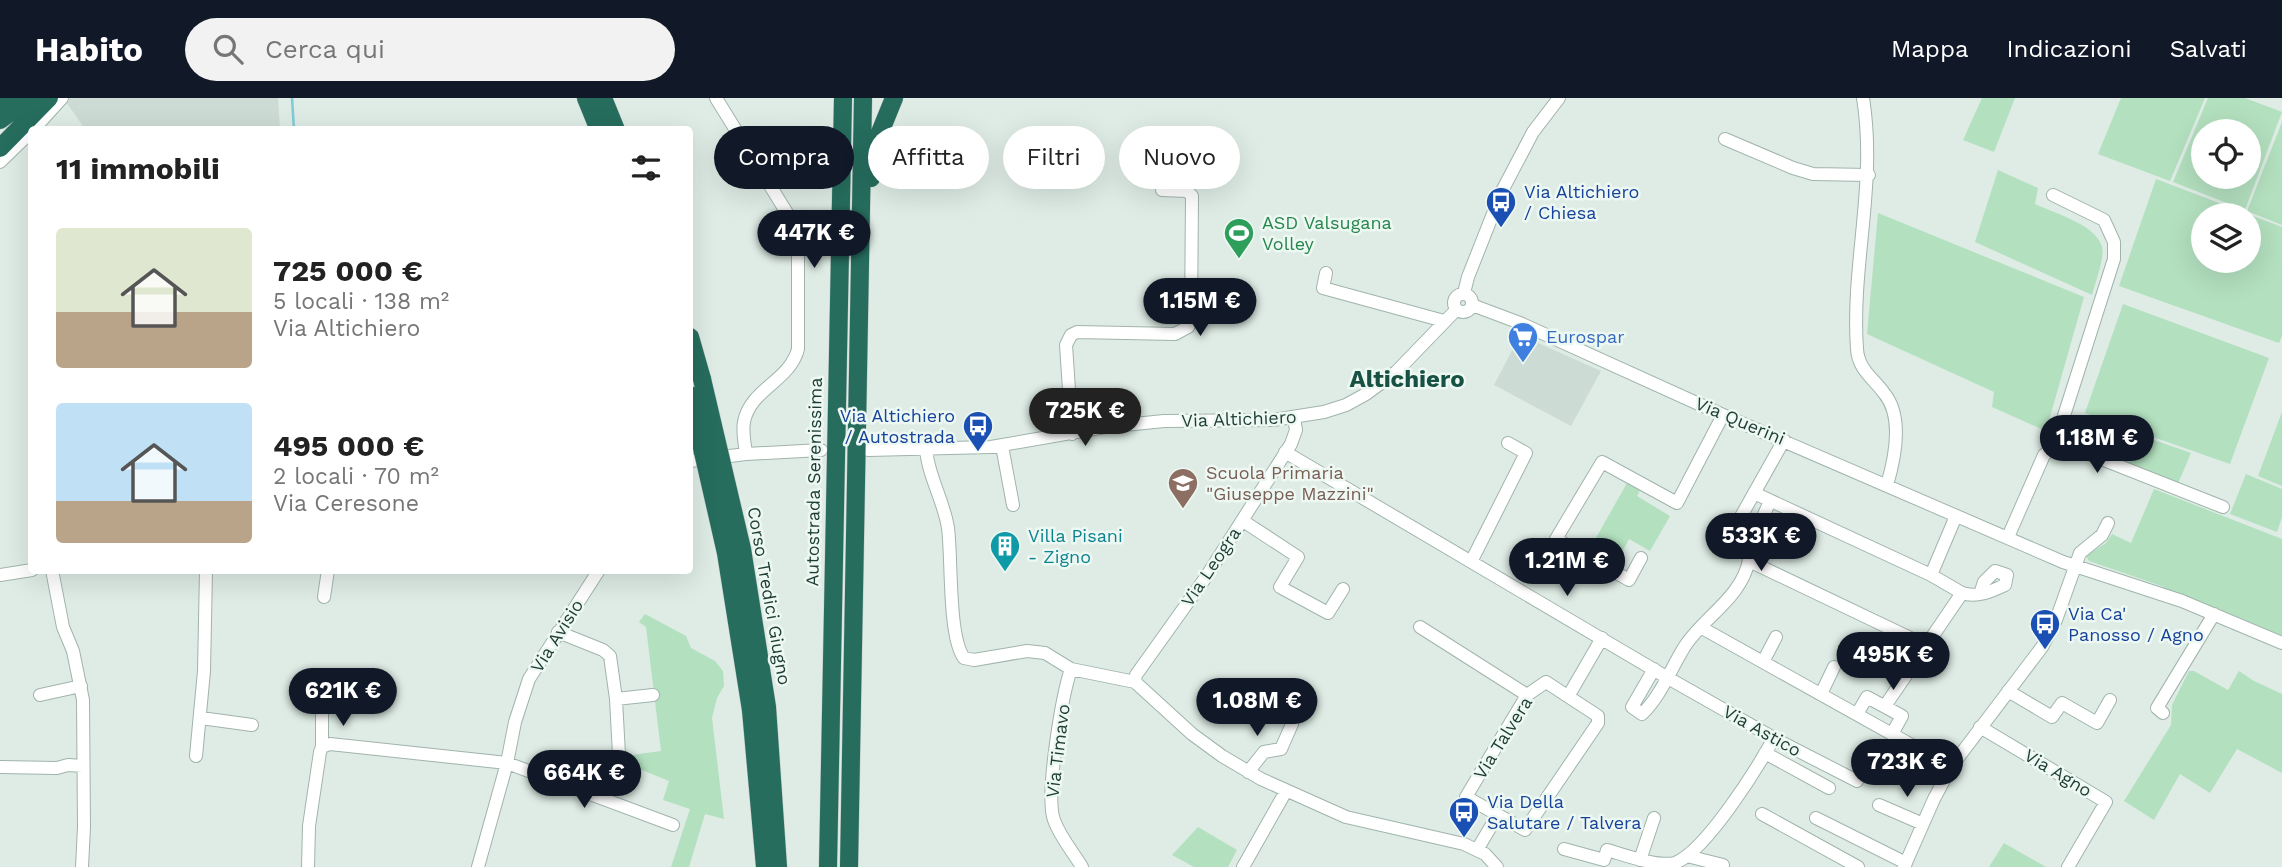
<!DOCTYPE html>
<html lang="it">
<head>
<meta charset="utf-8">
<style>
	:root { --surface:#fff; --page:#f2f2f2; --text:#222; --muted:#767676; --accent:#111827 }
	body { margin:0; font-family:"Work Sans",sans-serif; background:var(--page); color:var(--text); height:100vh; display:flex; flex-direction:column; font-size:26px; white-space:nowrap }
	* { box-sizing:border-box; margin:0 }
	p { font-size:23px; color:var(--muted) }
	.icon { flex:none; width:38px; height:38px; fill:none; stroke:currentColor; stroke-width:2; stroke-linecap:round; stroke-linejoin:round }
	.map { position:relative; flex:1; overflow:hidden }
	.sheet { position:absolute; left:28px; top:28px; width:665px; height:448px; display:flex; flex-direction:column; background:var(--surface); border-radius:7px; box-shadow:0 7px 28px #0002 }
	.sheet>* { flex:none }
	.top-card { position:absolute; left:714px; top:28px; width:665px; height:63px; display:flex; gap:14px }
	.buttons { position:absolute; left:2191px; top:21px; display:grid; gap:14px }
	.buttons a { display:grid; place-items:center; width:70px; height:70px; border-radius:50%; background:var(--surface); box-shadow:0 7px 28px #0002; font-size:35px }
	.price { position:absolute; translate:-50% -60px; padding:0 16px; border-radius:24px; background:var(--accent); color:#fff; font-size:23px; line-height:46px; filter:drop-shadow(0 2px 4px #0008) }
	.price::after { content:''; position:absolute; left:50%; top:42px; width:21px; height:16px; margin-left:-10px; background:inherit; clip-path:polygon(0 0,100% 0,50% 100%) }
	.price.active { background:#222; color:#fff }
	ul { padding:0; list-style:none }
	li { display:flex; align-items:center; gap:21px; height:175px; padding:0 28px }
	li span { display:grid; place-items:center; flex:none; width:196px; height:140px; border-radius:7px; color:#555 }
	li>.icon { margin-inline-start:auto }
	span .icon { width:84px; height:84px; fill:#fffc; stroke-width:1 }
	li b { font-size:30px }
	h2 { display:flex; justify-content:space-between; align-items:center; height:84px; padding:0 28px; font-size:30px }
	.pill { padding:0 24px; border-radius:32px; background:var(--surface); box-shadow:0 7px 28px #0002; font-size:24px; line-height:63px }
	.pill.active { background:var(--accent); color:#fff }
	header { display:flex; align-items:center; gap:42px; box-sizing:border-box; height:98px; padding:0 35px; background:var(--accent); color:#fff }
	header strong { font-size:33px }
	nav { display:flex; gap:38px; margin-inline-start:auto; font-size:24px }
	.search { width:490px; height:63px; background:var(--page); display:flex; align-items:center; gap:18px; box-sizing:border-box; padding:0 24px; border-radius:38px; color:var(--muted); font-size:26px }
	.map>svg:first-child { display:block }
	.built { fill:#ccdbd4 }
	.green { fill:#b3e0bf; fill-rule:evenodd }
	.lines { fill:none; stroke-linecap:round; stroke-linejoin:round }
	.stream { stroke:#7ecbd8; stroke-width:2.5 }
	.minor-casing { stroke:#a0b4ac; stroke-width:14 }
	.highway-casing { stroke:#c0c9c6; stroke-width:19 }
	.minor { stroke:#fff; stroke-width:12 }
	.highway { stroke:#266d5e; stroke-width:18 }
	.highway-bridge-casing { stroke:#c0c9c6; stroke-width:19; stroke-linecap:butt }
	.highway-bridge { stroke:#266d5e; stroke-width:18 }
	.labels { text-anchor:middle; stroke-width:5; stroke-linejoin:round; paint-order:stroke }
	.transit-label { font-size:18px; fill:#164399; stroke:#eef8f3; text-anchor:start }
	.leisure-label { font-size:18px; fill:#27864d; stroke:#eef8f3; text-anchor:start }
	.shop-label { font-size:18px; fill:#366cbe; stroke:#eef8f3; text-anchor:start }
	.street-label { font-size:18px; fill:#1d3d34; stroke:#eef8f3 }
	.education-label { font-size:18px; fill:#785e54; stroke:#eef8f3; text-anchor:start }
	.culture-label { font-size:18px; fill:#0d838f; stroke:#eef8f3; text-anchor:start }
	.district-label { font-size:24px; font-weight:bold; fill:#175143; stroke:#eef8f3 }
</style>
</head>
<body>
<header>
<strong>Habito</strong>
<div class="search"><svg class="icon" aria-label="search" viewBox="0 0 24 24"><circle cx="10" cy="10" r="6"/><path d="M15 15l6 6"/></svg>Cerca qui</div>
<nav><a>Mappa</a><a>Indicazioni</a><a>Salvati</a></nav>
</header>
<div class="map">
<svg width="2282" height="769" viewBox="0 0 2282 769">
	<rect width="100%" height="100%" fill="#deece5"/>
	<path class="built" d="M70,0H278L280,31H85L66,4Z
		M1520,237L1601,273L1571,328L1494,287Z"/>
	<path class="green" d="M1982,0H2015L1994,54L1963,42Z
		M2121,0H2205L2170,83L2098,56Z
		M2208,0H2245L2282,14L2245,112L2173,84ZM2203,33H2249V79H2203Z
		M2282,24V127L2247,113Z
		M1998,72L2038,90L2035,106C2054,115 2097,127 2102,149C2105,160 2095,185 2092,197L1975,144Z
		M2156,81L2282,129V238L2279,245L2119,188ZM2203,117H2249V163H2203Z
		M1878,115L2084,199L2046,333L1992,309L1994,294L1867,236Z
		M2123,206L2269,260L2230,366L2085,315Z
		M2282,314V388L2258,378Z
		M2083,317L2191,355L2177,388L2072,346Z
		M2246,376L2282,391V419L2277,434L2230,416Z
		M1627,385L1640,392L1637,398L1670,418L1650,453L1629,441L1615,468L1588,454Z
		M2154,391L2282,441V540L2163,494L2164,489L2089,463L2086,458L2106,445L2112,436L2131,445Z
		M645,516L686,538L691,550L715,563L723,573L724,588L717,600L712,620L724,721L705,716L689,769H671L690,711L663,702L669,683L622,664L624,658L661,653L646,529L639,524Z
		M2189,573H2194L2228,592L2239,573L2254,583L2282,596V675L2237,651L2210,695L2180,676L2154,722L2124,703L2171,627L2172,607Z
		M1198,729L1237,752L1228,769H1194L1172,757Z
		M2004,745L2046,769H1989Z"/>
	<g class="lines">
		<path class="stream" d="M292,0L294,32"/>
		<g class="minor-casing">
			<path id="minor" d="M716,0L795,128L798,148V251C790,283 750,291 744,324C742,334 745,346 746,356
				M1863,0C1877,87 1851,166 1857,251C1858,271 1873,280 1884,295C1904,319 1895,360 1887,387
				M33,32L62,0
				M1725,41L1793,70L1813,76L1869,77
				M0,64L32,33
				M2053,97L2104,122L2114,144V161L2054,349
				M1326,175L1323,190L1444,223
				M1464,195L1468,179L1502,93L1533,34L1559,0
				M1454 205a9 9 0 1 1 18 0a9 9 0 1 1-18 0Z
				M1472,207L1520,225L1723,317L2063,464L2182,503L2282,545
				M1294,320L1296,332L1291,346L1206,479L1136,577L1135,584L1192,636L1222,658L1261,681L1346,719L1464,746L1485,756L1497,769
				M1072,336L1066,247L1071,237L1077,234L1175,236L1188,229L1191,223L1192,98L1187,93L1162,92
				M1002,348L1013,407
				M926,351C928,378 944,403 948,430C952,459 948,539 964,560L974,562L1027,553L1045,555L1071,571L1135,584
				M868,352L991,349L1105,329L1164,323L1273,322L1324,314L1346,307L1366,296L1396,274L1456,212
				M1285,354L1668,580L1779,643L1857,683
				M690,363L746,356L821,352
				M1754,395L1931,477L1962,495L1885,608
				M1243,423L1298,459L1280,489L1328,515L1343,491
				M2008,439L2044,357L2054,349L2066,347L2223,409
				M1748,453L1770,403
				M1641,460L1629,482L1556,441L1602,364L1677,405L1723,317
				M1472,462L1526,355L1508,345
				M1749,463L1927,548
				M52,472L63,529L73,553L83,602L84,729L82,769
				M0,477L32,472
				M1931,477L1956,418
				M1962,495C1977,500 1992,493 2005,487L2007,477L1995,473L1984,484L1980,496
				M324,499L328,472
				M1420,529L1527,597
				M1702,530L1951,669
				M558,534L603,552L610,558L616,601L619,657L604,701
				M1763,564L1776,539
				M1071,571C1062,598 1045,697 1054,722C1060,739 1073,754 1082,769
				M1654,571L1632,609L1642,616C1661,598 1671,570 1685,548C1704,519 1742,499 1749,462C1751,448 1737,442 1739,422L1784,342
				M1546,584L1598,618V625L1525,732L1466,699L1527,597Z
				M2008,593L2052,619L2062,605L2097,625L2110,602
				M1821,596L1834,569
				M40,597L81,588
				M1569,597L1602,540
				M616,601L653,597
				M322,607V649
				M2163,615L2157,610L2214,516
				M1857,616L1867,599L1902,618L1892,636
				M201,620L252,627
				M1980,629L2106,704L2068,769
				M1765,655L1829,690
				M196,658L204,573L206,472
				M0,669L57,670L68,667L83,668
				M1248,674L1264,654L1281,651L1292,626
				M1879,707L1923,726
				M1762,716L1858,769
				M1816,720L1906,765
				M1564,751L1604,762L1607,752C1625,757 1657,769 1675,765C1706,753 1758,669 1774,640
				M1477,752L1497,718
				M1687,758L1723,767
				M1640,762L1654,720
				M308,769L309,728L320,654L322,649L330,646L507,665L673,727
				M478,769L507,665L515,624L529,581L599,472
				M1243,769L1286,693
				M1904,769L1934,701L1951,669L2042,549L2056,522L2080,455L2102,437L2108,425"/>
		</g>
		<g class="highway-casing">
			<path id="highway" d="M586,0L599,32
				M603,0L616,32
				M0,5L7,0
				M0,22L30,0
				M0,50L49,0
				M871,80L879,37L894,0
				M690,239L702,281
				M767,609L778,769
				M751,612L765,769
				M828,769L843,0
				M849,769L863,0"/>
		</g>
		<use href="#minor" class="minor"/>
		<use href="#highway" class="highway"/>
		<g class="highway-bridge-casing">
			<path id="highway-bridge" d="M702,281L742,451L767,609
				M690,297L726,455L751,612"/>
		</g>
		<use href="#highway-bridge" class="highway-bridge"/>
	</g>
	<defs>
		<g id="bus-pin" transform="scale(1.575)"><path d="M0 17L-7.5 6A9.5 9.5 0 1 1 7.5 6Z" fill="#1a4fb4" stroke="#eef8f3"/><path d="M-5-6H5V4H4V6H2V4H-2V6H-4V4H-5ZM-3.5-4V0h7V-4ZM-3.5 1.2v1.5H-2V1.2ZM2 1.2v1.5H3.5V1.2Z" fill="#fff"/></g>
		<g id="stadium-pin" transform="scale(1.575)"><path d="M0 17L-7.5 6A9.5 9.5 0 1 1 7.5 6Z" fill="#2e9e5b" stroke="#eef8f3"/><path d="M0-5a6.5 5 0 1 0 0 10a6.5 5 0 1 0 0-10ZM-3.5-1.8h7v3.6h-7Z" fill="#fff"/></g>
		<g id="supermarket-pin" transform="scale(1.575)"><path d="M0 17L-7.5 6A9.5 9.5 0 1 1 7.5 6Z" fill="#3f7fe0" stroke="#eef8f3"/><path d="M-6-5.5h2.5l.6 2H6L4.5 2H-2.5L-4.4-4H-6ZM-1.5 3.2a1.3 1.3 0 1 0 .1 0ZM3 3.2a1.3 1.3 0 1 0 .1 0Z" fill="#fff"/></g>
		<g id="school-pin" transform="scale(1.575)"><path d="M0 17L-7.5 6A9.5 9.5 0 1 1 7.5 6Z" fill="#8d6e63" stroke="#eef8f3"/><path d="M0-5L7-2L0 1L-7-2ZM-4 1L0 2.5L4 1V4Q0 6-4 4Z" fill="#fff"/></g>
		<g id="building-pin" transform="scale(1.575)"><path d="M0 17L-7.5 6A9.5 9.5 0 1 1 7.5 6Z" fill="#0f9aa8" stroke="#eef8f3"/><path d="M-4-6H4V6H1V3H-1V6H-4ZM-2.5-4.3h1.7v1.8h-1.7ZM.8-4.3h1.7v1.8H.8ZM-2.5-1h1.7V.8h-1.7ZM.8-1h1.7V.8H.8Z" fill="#fff"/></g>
	</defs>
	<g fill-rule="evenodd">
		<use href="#bus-pin" x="1501" y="104"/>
		<use href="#stadium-pin" x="1239" y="135"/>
		<use href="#supermarket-pin" x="1523" y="239"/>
		<use href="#bus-pin" x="978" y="328"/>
		<use href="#school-pin" x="1183" y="385"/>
		<use href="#building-pin" x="1005" y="448"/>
		<use href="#bus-pin" x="2045" y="526"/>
		<use href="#bus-pin" x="1464" y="714"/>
	</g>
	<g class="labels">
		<g class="transit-label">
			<text x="1524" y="100">Via Altichiero<tspan x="1524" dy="21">/ Chiesa</tspan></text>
			<text x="955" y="324" text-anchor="end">Via Altichiero<tspan x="955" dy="21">/ Autostrada</tspan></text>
			<text x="2068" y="522">Via Ca'<tspan x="2068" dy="21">Panosso / Agno</tspan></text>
			<text x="1487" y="710">Via Della<tspan x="1487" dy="21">Salutare / Talvera</tspan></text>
		</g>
		<g class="leisure-label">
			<text x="1262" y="131">ASD Valsugana<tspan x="1262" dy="21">Volley</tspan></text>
		</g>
		<g class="shop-label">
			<text x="1546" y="245">Eurospar</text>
		</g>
		<g class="street-label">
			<text transform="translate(1239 321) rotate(-2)" y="6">Via Altichiero</text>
			<text transform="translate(1740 323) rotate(23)" y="6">Via Querini</text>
			<text transform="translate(814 384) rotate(-89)" y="6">Autostrada Serenissima</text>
			<text transform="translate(1211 469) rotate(-56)" y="6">Via Leogra</text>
			<text transform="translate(769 498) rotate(80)" y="6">Corso Tredici Giugno</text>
			<text transform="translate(557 538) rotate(-58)" y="6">Via Avisio</text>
			<text transform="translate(1762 633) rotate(29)" y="6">Via Astico</text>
			<text transform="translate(1503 640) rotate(-58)" y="6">Via Talvera</text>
			<text transform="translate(1058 653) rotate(-83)" y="6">Via Timavo</text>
			<text transform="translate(2058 675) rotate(31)" y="6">Via Agno</text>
		</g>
		<g class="education-label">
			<text x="1206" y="381">Scuola Primaria<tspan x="1206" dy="21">"Giuseppe Mazzini"</tspan></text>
		</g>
		<g class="culture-label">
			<text x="1028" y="444">Villa Pisani<tspan x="1028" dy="21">- Zigno</tspan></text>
		</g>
		<g class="district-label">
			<text x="1407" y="289">Altichiero</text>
		</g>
	</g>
</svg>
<div class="buttons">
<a><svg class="icon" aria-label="locate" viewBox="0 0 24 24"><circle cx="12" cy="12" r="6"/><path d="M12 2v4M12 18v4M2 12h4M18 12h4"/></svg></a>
<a><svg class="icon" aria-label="layers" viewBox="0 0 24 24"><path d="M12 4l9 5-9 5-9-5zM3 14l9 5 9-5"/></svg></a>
</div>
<b class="price" style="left:814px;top:172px">447K €</b>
<b class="price" style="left:1200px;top:240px">1.15M €</b>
<b class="price active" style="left:1085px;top:350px">725K €</b>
<b class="price" style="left:2097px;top:377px">1.18M €</b>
<b class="price" style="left:1761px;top:475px">533K €</b>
<b class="price" style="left:1567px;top:500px">1.21M €</b>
<b class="price" style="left:1893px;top:594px">495K €</b>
<b class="price" style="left:343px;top:630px">621K €</b>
<b class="price" style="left:1257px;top:640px">1.08M €</b>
<b class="price" style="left:1907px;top:701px">723K €</b>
<b class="price" style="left:584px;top:712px">664K €</b>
<div class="top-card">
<a class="pill active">Compra</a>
<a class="pill">Affitta</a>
<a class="pill">Filtri</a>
<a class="pill">Nuovo</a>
</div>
<section class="sheet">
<h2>11 immobili<svg class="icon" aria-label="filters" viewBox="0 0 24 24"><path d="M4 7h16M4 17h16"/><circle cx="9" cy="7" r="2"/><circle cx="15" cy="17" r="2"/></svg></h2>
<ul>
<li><span style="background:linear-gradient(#dfe7d0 60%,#b9a48a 0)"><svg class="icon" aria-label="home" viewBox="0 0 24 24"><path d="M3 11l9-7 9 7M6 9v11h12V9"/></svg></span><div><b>725 000 €</b><p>5 locali · 138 m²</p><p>Via Altichiero</p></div></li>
<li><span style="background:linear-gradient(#bfe0f5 70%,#b9a48a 0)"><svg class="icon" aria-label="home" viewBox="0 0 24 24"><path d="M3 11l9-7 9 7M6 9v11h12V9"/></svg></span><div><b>495 000 €</b><p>2 locali · 70 m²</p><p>Via Ceresone</p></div></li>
</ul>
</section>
</div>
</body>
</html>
